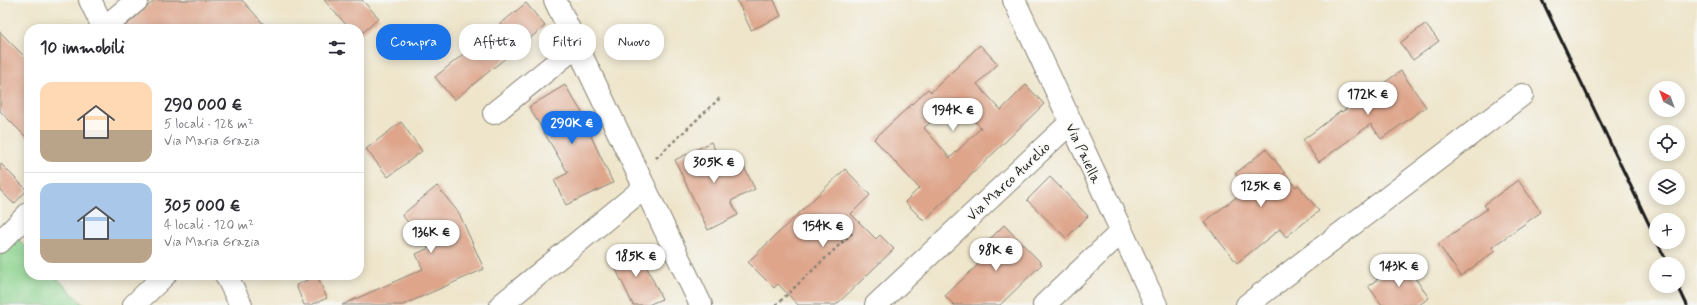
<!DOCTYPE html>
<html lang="it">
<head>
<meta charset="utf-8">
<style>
	:root { --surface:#fff; --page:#f7f7f7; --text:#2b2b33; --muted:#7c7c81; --line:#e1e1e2; --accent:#1a73e8 }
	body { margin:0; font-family:Mynerve,sans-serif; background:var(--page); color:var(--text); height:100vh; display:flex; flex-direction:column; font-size:15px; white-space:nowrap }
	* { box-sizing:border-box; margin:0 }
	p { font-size:13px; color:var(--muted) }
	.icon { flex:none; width:22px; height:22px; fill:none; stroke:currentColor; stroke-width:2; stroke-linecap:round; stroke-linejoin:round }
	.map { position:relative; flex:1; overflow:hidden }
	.sheet { position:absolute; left:24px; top:24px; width:340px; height:256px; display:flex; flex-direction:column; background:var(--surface); border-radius:16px; box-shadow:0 2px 10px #0003 }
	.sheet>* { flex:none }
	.hud { position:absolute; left:376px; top:24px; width:380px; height:36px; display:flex; gap:8px }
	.needle { width:26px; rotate:319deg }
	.controls { position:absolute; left:1649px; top:81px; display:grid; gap:8px }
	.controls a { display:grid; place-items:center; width:36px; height:36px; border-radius:50%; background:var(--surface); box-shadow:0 2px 10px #0003; font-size:20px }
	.price { position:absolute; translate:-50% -34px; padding:0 9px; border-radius:14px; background:#fff; color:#222; font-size:13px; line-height:26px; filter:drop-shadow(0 1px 2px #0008) }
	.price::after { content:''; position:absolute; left:50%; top:24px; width:12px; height:9px; margin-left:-6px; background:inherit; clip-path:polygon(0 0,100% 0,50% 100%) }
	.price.active { background:var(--accent); color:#fff }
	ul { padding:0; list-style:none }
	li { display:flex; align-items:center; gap:12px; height:100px; padding:0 16px }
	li+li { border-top:1px solid var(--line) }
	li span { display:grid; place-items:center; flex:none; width:112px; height:80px; border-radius:12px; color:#555 }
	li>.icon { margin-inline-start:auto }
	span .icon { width:48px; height:48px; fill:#fffc; stroke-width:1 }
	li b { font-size:17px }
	h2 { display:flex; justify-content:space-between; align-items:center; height:48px; padding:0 16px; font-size:17px }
	.pill { padding:0 14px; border-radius:16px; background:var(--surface); box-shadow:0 2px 10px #0003; font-size:14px; line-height:36px }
	.pill.active { background:var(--accent); color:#fff }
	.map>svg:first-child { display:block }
	.green { fill:#8ad28d; stroke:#537754 }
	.building { fill:#dea58b; fill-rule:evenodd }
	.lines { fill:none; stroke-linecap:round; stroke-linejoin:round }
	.minor-casing { stroke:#858073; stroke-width:24 }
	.path { stroke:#858073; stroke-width:2.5; stroke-dasharray:3 3; stroke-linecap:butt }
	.minor { stroke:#fff; stroke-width:22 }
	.rail { stroke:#1c1c1c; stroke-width:3 }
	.labels { text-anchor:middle; stroke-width:3; stroke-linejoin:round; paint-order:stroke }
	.street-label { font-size:14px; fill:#1c1c1c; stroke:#f6f6f2 }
</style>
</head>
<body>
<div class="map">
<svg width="1697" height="305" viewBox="0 0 1697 305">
	<rect width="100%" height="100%" fill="#f6f6f2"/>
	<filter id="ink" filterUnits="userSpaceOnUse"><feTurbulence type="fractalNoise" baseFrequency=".025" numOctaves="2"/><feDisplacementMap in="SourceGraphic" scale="8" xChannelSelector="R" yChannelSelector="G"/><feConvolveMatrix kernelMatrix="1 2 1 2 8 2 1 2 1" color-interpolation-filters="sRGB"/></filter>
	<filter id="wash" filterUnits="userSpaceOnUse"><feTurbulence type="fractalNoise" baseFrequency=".012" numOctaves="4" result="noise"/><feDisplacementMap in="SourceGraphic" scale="16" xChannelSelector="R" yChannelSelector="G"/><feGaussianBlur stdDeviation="0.9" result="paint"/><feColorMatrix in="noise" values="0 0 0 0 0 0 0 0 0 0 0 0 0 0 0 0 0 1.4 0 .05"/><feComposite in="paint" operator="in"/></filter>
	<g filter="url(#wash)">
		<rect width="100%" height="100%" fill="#eee5ca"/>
		<path class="green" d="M16,237L29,250V275H54L84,305H0V254Z"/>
		<g id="blocks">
			<path class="building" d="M155,0H242L268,29H122Z
				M324,0H362L379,18L359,36V29H350Z
				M737,0H774L781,16L751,30Z
				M526,3L545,26L454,100L435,77Z
				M1425,24L1439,41L1413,60L1400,43Z
				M0,32L29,61V140L0,111Z
				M980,45L998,64L977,84L1001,110L1026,85L1044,104L924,221L905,202L919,188L874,139L928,89L931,92ZM955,100L981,128L950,158L924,128Z
				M1401,71L1426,107L1381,139L1371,124L1319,162L1303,140L1341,111L1342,112Z
				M565,85L594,132L590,134L613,183L566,205L554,180L568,173L529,107Z
				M401,122L422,151L388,177L366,149Z
				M711,142L725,169L741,161L755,189L731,201L738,215L708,230L675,160Z
				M1266,149L1296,187L1298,185L1319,211L1286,237L1280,229L1237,263L1204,222L1247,189L1235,174Z
				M0,163L27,190L14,204L0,190Z
				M845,169L870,195L851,214L876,239L880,235L894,249L836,305H798L778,284L774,288L748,262Z
				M1050,177L1088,216L1066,238L1027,200Z
				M1518,180L1541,212L1492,247L1495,251L1461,276L1438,244L1487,209L1484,205Z
				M437,186L459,213L484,269L403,305H342L423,269L416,254L429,248L402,215Z
				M1004,225L1042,264L1000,305H954L945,296L989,254L982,247Z
				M637,247L662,299L648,305H633L611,259Z
				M1403,261L1429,298L1419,305H1382L1368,286Z
				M317,276L327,298L311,305H304L296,285Z"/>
		</g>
	</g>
	<g filter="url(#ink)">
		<use href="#blocks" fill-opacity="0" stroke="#858073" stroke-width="1"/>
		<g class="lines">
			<g class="minor-casing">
				<path id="minor" d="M90,0L104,29
					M555,0L701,305
					M1014,0L1156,305
					M104,28L137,0
					M494,113L577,46
					M0,242L29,213
					M226,275L241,305
					M134,305L165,275
					M501,305L644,188
					M876,305L1070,123
					M1044,305L1121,232
					M1247,305L1522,95"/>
			</g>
			<path class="path" d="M656,158L721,97
				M776,305L852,233"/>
			<use href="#minor" class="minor"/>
			<path class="rail" d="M1542,0L1656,239
				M1657,242L1668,264
				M1678,286L1687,305"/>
		</g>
	</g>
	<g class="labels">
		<g class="street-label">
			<text transform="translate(1084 153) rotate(65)" y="5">Via Paiella</text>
			<text transform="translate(1008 181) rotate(-43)" y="5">Via Marco Aurelio</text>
		</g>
	</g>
</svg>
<div class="controls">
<a><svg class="needle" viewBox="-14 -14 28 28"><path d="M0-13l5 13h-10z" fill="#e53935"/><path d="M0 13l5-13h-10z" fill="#7c7c81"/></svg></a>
<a><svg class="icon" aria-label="locate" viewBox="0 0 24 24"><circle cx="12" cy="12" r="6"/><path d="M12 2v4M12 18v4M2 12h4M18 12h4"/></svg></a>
<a><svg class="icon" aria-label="layers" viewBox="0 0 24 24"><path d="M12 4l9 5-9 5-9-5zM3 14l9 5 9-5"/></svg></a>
<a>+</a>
<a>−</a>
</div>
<b class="price" style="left:1368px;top:116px">172K €</b>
<b class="price" style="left:953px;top:132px">194K €</b>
<b class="price active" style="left:572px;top:145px">290K €</b>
<b class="price" style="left:714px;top:184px">305K €</b>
<b class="price" style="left:1261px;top:208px">125K €</b>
<b class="price" style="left:823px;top:248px">154K €</b>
<b class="price" style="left:431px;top:254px">136K €</b>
<b class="price" style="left:996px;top:272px">98K €</b>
<b class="price" style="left:636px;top:278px">185K €</b>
<b class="price" style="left:1399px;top:288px">143K €</b>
<div class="hud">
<a class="pill active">Compra</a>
<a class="pill">Affitta</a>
<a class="pill">Filtri</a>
<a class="pill">Nuovo</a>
</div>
<section class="sheet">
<h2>10 immobili<svg class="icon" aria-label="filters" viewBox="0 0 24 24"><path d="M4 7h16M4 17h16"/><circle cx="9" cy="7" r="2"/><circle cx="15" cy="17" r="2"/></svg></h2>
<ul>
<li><span style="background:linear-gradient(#ffd9b3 60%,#b9a48a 0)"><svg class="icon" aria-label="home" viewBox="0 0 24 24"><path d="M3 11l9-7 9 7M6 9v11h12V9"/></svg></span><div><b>290 000 €</b><p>5 locali · 128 m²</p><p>Via Maria Grazia</p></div></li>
<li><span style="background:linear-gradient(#a9c7e8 70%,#b9a48a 0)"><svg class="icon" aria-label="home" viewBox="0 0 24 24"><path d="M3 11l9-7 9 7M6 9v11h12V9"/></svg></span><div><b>305 000 €</b><p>4 locali · 120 m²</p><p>Via Maria Grazia</p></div></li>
</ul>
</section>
</div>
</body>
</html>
